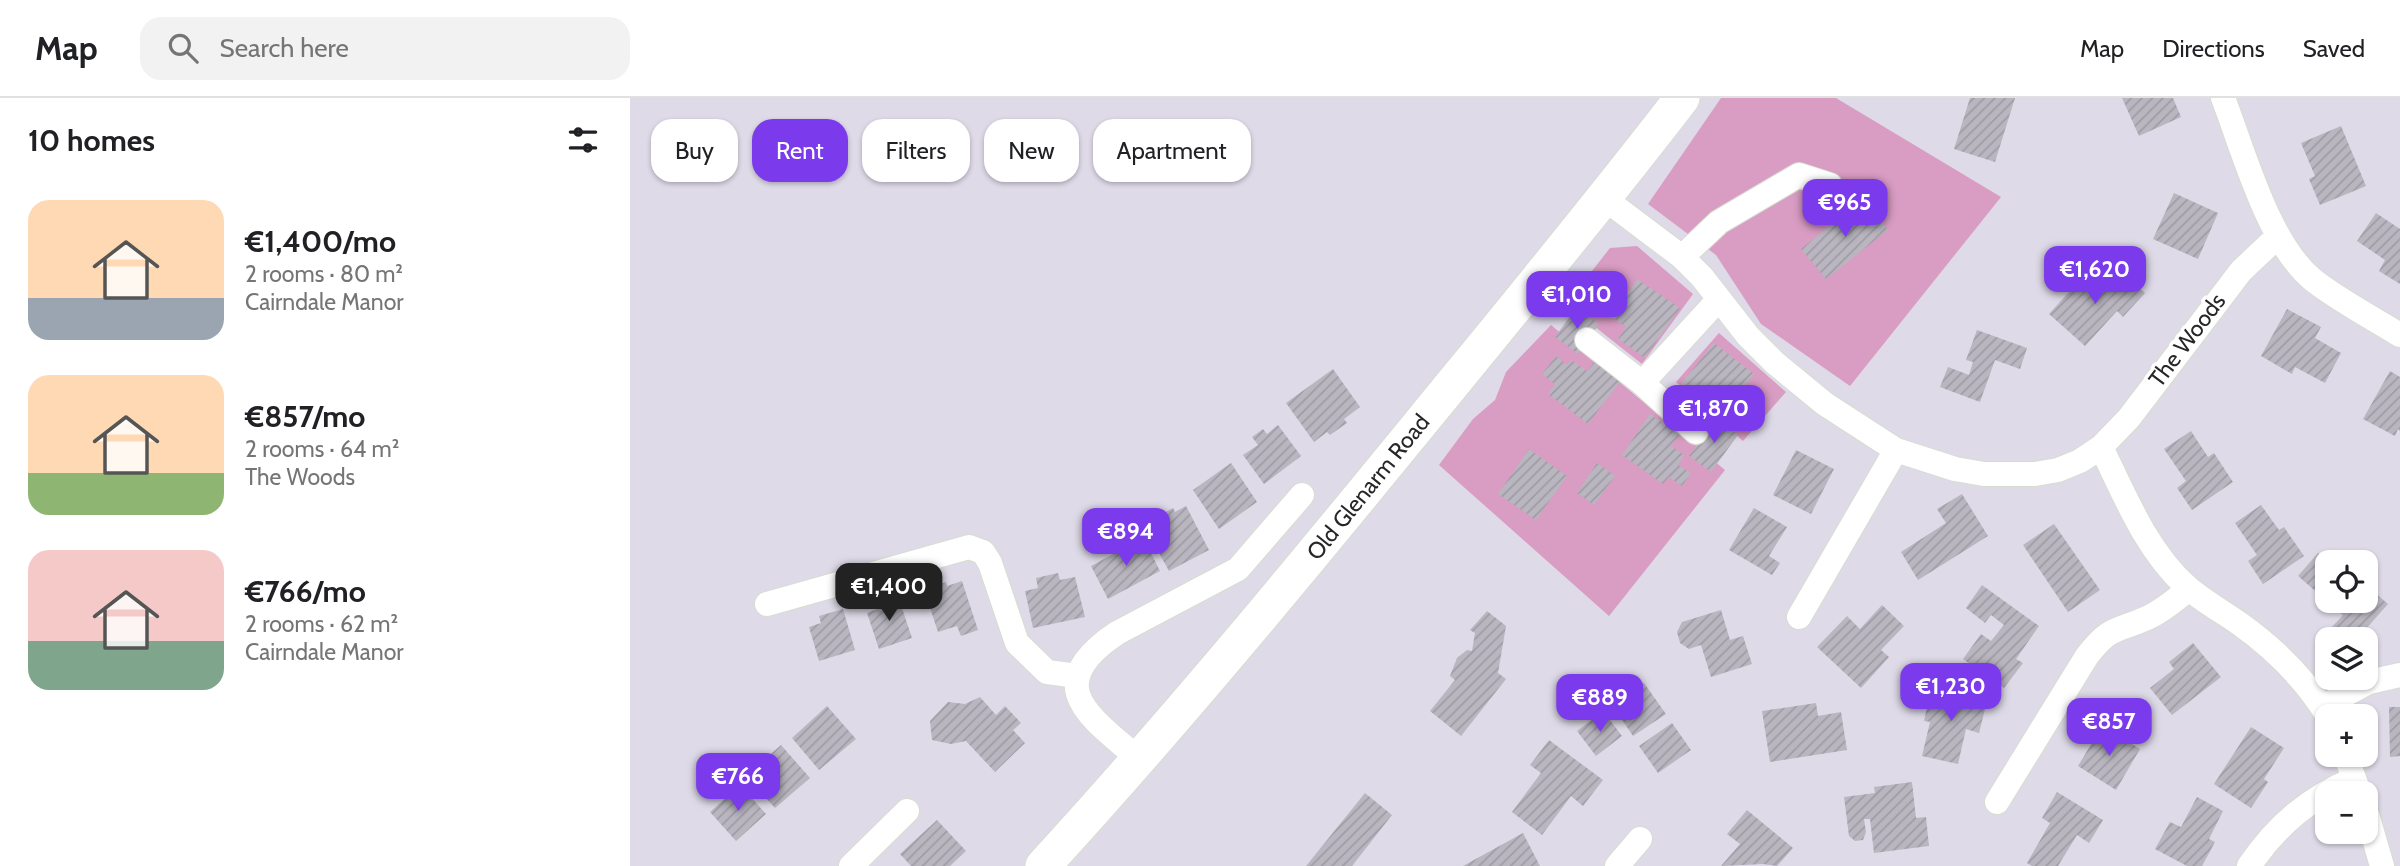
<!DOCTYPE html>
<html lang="en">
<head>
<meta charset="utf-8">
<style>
	:root { --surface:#fff; --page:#f2f2f2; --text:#202124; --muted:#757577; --line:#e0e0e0; --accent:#7c3aed }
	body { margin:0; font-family:Cabin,sans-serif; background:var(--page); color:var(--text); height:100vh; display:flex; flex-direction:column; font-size:26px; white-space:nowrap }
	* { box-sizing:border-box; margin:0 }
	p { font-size:23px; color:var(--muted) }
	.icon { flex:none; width:38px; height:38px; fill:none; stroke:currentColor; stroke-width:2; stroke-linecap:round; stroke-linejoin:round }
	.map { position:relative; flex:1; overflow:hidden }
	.drawer { display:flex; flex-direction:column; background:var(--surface); width:630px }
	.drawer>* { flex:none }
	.top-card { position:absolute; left:21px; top:21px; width:665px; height:63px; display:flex; gap:14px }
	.fabs { position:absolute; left:1685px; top:452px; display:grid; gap:14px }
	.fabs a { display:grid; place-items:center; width:63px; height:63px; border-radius:14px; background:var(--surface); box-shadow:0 2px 5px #0004; font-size:35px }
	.price { position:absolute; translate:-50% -60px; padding:0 16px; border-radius:14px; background:var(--accent); color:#fff; font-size:23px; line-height:46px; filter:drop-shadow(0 2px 4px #0008) }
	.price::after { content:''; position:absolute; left:50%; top:42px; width:21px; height:16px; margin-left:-10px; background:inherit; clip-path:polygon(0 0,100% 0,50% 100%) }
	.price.selected { background:#222; color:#fff }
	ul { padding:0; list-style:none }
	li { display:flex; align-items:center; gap:21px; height:175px; padding:0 28px }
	li span { display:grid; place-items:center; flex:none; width:196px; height:140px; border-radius:21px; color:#555 }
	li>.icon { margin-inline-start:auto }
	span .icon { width:84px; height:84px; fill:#fffc; stroke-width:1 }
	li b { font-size:30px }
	h2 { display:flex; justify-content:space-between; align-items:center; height:84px; padding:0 28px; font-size:30px }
	.chip { padding:0 24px; border-radius:21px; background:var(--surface); box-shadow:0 2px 5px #0004; font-size:24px; line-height:63px }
	.chip.selected { background:var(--accent); color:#fff }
	header { display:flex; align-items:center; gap:42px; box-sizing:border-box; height:98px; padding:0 35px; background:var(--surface); border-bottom:2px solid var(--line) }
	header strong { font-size:33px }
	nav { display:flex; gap:38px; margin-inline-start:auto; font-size:24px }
	.search { width:490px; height:63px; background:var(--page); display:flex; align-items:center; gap:18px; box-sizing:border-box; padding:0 24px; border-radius:21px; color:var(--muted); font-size:26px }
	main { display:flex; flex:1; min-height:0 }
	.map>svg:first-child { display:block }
	.green { fill:#d99cc3 }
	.building { fill:url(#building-hatch) }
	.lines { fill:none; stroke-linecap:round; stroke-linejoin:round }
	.street-casing { stroke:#d7ded0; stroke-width:26 }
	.secondary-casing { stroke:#d7ded0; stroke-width:37 }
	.street { stroke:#fff; stroke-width:24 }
	.secondary { stroke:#fff; stroke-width:35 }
	.labels { text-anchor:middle; stroke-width:7; stroke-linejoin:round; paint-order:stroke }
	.street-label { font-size:23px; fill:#272727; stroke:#fff }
</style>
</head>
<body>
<header>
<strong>Map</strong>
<div class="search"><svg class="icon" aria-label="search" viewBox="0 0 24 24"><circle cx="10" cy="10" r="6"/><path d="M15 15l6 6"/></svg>Search here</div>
<nav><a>Map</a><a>Directions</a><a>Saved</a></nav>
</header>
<main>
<section class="drawer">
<h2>10 homes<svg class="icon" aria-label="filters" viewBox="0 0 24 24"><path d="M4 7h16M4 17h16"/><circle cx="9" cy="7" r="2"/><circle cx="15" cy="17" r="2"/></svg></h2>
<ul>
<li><span style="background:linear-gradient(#ffd9b3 70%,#9aa5b1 0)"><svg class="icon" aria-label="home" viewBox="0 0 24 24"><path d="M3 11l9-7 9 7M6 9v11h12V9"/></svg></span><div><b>€1,400/mo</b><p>2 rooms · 80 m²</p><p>Cairndale Manor</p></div></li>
<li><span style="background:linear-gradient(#ffd9b3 70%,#8fb573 0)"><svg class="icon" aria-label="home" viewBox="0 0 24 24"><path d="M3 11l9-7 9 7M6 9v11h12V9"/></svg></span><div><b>€857/mo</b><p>2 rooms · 64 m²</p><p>The Woods</p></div></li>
<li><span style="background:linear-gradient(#f6c9c9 65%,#7fa58c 0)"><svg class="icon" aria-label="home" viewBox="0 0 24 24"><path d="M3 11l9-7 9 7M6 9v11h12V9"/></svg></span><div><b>€766/mo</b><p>2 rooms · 62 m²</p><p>Cairndale Manor</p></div></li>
</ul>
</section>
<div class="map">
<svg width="1770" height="768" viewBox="0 0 1770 768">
	<defs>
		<pattern id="building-hatch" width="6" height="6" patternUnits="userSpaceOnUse" patternTransform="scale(1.75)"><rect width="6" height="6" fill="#b9b6c0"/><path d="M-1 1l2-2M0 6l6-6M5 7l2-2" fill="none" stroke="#9f9ca5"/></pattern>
	</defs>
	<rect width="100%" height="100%" fill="#dedae8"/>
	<path class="green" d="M1091,0H1206L1371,99L1220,288L1131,226L1086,157L1018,106Z
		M1007,148L1063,196L1012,266L936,206L980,150Z
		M921,227L1095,372L979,518L809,367L843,321L865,302L876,274Z
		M1089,235L1156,294L1113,343L1046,284Z"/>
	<path class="building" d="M1340,0H1385L1365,64L1324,51Z
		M1492,0H1543L1551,19L1509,38Z
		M1711,28L1736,88L1690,107L1679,81L1685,78L1671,45Z
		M1544,95L1588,115L1568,161L1523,141Z
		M1233,101L1258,132L1196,181L1171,151Z
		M1746,115L1770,131V186L1749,173L1755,162L1727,143Z
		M1492,175L1515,195L1493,219L1487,213L1455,248L1419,216L1455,176L1475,194Z
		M1007,181L1050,210L1015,260L988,241L996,229L979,217L983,212L971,203L985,183L1000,193Z
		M946,210L969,226L948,256L925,239Z
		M1657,211L1691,229L1685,240L1711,255L1695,285L1665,269L1662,276L1631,258Z
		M1347,232L1397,250L1390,271L1365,262L1350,304L1310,289L1318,269L1339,277L1343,264L1336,262Z
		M1084,245L1124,276L1110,294L1120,302L1108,317L1082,299L1076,306L1051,286Z
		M926,258L937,267L941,262L957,273L965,263L991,282L958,326L918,296L925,286L912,276Z
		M703,271L730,309L714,321L717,325L700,337L697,334L684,344L656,305Z
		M1760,273L1770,279V333L1768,331L1765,338L1733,321Z
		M1020,316L1050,336L1041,348L1054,357L1048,367L1061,375L1052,388L1039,379L1033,386L992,357Z
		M1086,320L1108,337L1081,374L1059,358Z
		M648,327L671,358L634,386L613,357L628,347L622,339L633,331L637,336Z
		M1561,333L1578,359L1584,355L1603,384L1562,412L1547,390L1556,383L1534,351Z
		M899,351L937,378L906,422L868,396Z
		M1166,352L1204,371L1181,416L1143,397Z
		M601,365L627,404L589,431L563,392Z
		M967,365L985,378L964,407L947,395Z
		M1332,396L1358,438L1288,482L1271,454L1316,425L1307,411Z
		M1631,407L1649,432L1654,429L1674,458L1633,486L1618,463L1627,457L1605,425Z
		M556,408L579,452L539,473L517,433L534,424L530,417L543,410L545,414Z
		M1124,410L1157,429L1139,458L1150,465L1142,477L1099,452Z
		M1424,426L1470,492L1438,514L1393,447Z
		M503,441L505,445L514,441L530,473L478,501L461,468L489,453L487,449Z
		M1688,455L1698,463V502H1736V487L1758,506L1727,541H1713L1701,530L1713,517L1668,478Z
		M428,475L430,482L445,479L455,519L403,530L395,493L408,490L406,480Z
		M332,483L348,532L331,538L327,528L308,534L294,492L316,484L317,488Z
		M1352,487L1409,528L1386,561L1393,565L1374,590L1333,561L1351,536L1361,543L1374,527L1361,517L1355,525L1336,510Z
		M268,498L282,540L249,551L237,515L250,510L248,504Z
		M1252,507L1274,528L1251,552L1259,559L1231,590L1187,549L1217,518L1230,531Z
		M213,511L225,552L189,563L179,529L191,525L189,518Z
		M1091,512L1100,542L1113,538L1122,566L1081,579L1071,547L1059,551L1050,545L1047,534L1052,524Z
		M857,513L876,528L868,575L876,581L831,638L800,613L825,582L820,578L827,560L837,552L842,553L845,535L840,532Z
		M1563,545L1591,579L1542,617L1520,590L1544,571L1539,564Z
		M1014,585L1036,616L1003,638L982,607Z
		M1301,589L1357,603L1349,635L1336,631L1328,666L1292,658L1300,624L1294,623Z
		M350,599L366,617L375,608L391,625L383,632L395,645L365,674L336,643L321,646L302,642L300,623L318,604L335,606Z
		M1186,605L1188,618L1211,614L1217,652L1140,664L1132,613Z
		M197,608L226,641L189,672L162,640Z
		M1759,609H1770V658L1760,659Z
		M973,613L992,638L966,658L947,633Z
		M1042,625L1061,652L1028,675L1009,648Z
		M1472,628L1510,651L1486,692L1448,668Z
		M1621,629L1654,650L1634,681L1638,684L1621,710L1584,686Z
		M919,642L973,682L953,708L941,698L912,737L882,714L911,675L900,667Z
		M151,647L180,680L145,710L116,678Z
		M1282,684L1286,720L1296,719L1299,748L1244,755L1240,721H1234L1236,734L1233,742L1225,743L1219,738L1214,699L1245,695L1244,689Z
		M110,687L136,716L106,743L80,714Z
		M1427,694L1473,722L1459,745L1447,737L1428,768H1402L1397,765L1420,725L1412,720Z
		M735,695L762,717L722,768H676Z
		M1567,699L1593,713L1579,741L1585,744L1572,768H1557L1525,751L1540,724L1551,729Z
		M1117,712L1163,750L1147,768L1133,766L1091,768L1110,746L1097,736Z
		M307,722L336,753L320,768H281L270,756Z
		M893,735L910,768H833Z"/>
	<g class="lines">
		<g class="street-casing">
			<path id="street" d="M1593,0C1614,54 1638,145 1683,182C1710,203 1741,219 1770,237
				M975,101L1052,159L1072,179L1118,238L1145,265L1195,306L1266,352L1325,371L1354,376H1405L1428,372L1450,363L1471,349L1499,320L1611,173L1648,138
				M1052,159L1089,124L1169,77L1200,87
				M957,242L1012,285L1066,334
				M1012,285L1089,201
				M1471,349C1495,398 1516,452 1557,489C1573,503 1593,514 1610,526C1645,551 1675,581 1698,618
				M137,506L339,449L353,454L360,465L387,545L417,574L448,578
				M1169,519L1266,352
				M1692,609L1739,584L1770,577
				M1715,656L1729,694
				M510,662C461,619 408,588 487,535L608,471L672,397
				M1367,704L1457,558C1481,527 1486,534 1517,520C1533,513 1546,501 1559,491
				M1736,713L1752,768
				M221,768L277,713
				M987,768L1010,741
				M1619,768C1647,727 1679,700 1724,681"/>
		</g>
		<g class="secondary-casing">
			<path id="secondary" d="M413,768C546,623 672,470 797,317C883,212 969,108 1052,0"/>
		</g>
		<use href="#street" class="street"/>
		<use href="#secondary" class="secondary"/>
	</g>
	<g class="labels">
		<g class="street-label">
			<text transform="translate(1557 242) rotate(-53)" y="8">The Woods</text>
			<text transform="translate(738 389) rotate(-51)" y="8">Old Glenarm Road</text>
		</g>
	</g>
</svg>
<div class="fabs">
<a><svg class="icon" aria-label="locate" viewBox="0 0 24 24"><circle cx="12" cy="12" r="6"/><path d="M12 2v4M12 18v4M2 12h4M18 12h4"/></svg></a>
<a><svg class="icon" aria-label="layers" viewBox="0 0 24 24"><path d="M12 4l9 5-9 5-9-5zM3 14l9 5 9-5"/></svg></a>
<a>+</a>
<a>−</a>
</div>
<b class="price" style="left:1215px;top:141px">€965</b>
<b class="price" style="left:1465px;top:208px">€1,620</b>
<b class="price" style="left:947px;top:233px">€1,010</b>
<b class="price" style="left:1084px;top:347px">€1,870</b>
<b class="price" style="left:496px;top:470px">€894</b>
<b class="price selected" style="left:259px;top:525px">€1,400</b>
<b class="price" style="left:1321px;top:625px">€1,230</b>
<b class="price" style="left:970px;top:636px">€889</b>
<b class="price" style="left:1479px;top:660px">€857</b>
<b class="price" style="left:108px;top:715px">€766</b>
<div class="top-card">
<a class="chip">Buy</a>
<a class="chip selected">Rent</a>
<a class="chip">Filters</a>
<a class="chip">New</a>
<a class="chip">Apartment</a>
</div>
</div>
</main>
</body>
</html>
